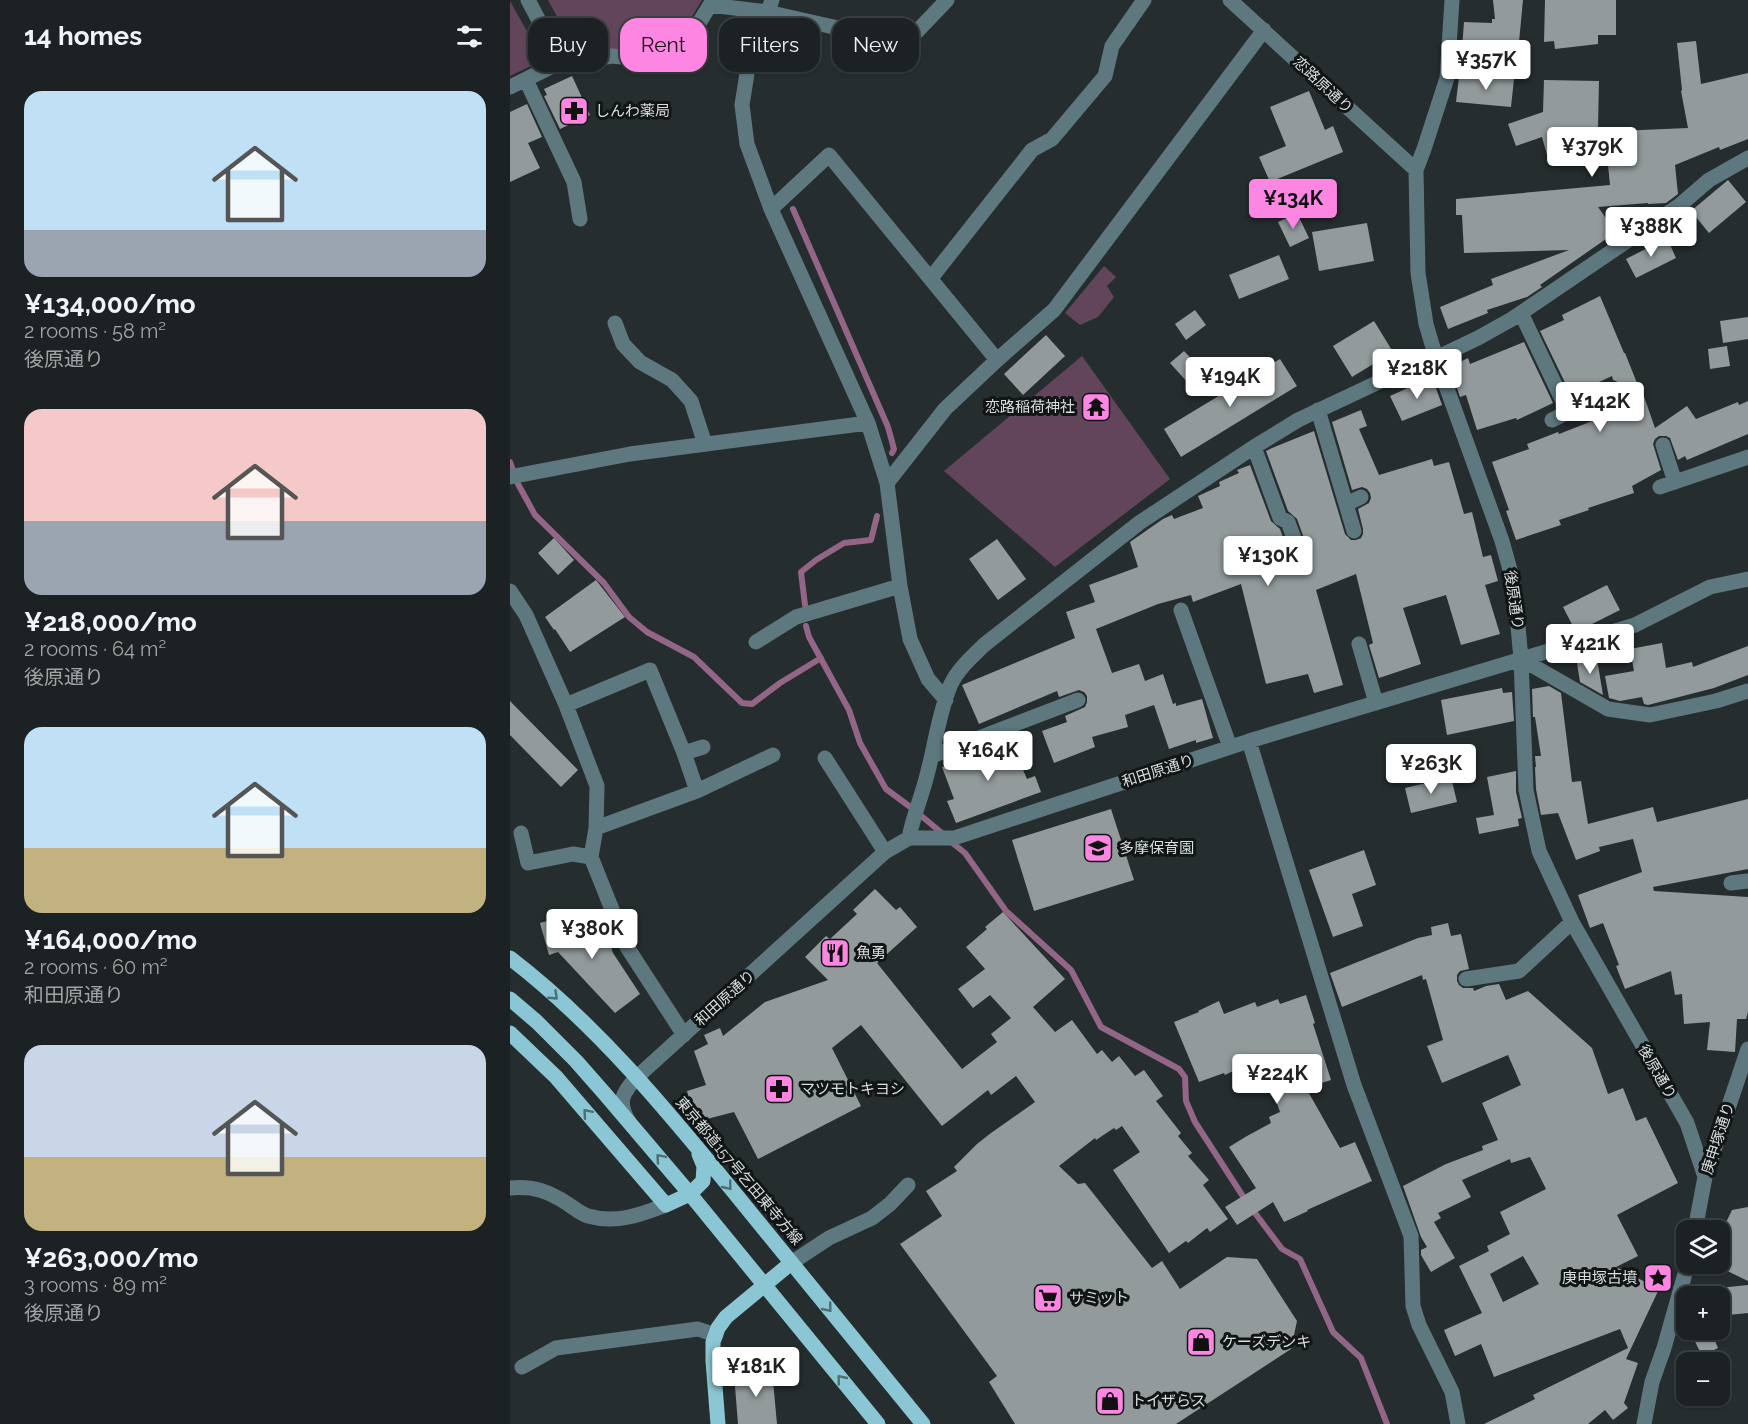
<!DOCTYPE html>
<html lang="en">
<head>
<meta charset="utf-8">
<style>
	:root { --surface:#1c2223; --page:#292f30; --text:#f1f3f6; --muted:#a0a4a6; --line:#3a3f41; --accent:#fd86e2 }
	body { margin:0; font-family:Raleway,"Noto Sans JP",sans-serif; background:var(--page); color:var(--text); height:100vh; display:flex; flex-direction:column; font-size:22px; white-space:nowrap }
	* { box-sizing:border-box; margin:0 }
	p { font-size:20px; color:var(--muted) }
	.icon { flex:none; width:33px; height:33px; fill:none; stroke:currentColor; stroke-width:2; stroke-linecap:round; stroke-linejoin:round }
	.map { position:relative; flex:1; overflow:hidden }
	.details { display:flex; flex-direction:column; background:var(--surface); width:510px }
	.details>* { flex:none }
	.top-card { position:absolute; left:18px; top:18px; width:570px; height:54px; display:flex; gap:12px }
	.buttons { position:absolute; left:1166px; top:1220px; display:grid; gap:12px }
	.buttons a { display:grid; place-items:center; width:54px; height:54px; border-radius:12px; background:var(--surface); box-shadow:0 2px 4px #0004,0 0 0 2px var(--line); font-size:30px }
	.price { position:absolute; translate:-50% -51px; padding:0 14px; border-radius:6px; background:#fff; color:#222; font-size:20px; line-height:39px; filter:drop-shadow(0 2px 3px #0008) }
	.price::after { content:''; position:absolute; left:50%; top:36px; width:18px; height:14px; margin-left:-9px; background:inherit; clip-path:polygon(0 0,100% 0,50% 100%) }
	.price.current { background:var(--accent); color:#111 }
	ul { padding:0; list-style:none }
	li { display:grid; align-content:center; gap:12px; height:318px; padding:0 24px }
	li span { display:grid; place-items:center; height:186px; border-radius:18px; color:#555 }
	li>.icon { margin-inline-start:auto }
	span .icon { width:108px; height:108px; fill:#fffc; stroke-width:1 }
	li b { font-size:26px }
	h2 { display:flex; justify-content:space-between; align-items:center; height:72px; padding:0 24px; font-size:26px }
	.tag { padding:0 21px; border-radius:18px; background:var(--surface); box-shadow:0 2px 4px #0004,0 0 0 2px var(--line); font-size:21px; line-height:54px }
	.tag.current { background:var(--accent); color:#111 }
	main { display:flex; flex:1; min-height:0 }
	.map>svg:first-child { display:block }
	.green { fill:#63455b }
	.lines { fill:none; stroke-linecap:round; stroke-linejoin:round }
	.stream { stroke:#936587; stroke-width:6 }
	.building { fill:#929a9c; fill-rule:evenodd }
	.minor { stroke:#5d797f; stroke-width:15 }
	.major { stroke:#8ac6d3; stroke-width:15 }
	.oneway { stroke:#4e6e74 }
	.labels { text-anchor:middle; stroke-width:6; stroke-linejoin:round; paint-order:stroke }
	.street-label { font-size:15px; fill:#d9dedf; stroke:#111515 }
	.poi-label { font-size:15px; fill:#d9dedf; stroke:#111515; text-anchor:start }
</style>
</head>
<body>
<main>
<section class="details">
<h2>14 homes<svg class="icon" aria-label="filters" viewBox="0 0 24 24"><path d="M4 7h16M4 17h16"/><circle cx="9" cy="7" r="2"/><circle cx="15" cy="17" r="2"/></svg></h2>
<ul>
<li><span style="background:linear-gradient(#bfe0f5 75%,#9aa5b1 0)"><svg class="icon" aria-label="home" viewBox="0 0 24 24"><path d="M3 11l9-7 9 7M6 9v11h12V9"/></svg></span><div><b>¥134,000/mo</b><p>2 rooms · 58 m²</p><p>後原通り</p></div></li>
<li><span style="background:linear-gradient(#f6c9c9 60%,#9aa5b1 0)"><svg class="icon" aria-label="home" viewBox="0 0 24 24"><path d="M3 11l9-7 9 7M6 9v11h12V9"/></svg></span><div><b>¥218,000/mo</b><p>2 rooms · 64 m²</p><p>後原通り</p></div></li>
<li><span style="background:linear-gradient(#bfe0f5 65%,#c2b280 0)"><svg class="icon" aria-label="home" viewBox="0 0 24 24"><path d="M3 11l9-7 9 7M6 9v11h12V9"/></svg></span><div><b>¥164,000/mo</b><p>2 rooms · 60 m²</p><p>和田原通り</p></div></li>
<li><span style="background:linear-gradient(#c9d6e8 60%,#c2b280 0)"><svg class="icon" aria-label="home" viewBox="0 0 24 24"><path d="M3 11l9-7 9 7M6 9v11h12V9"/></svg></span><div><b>¥263,000/mo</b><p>3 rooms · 89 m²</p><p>後原通り</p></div></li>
</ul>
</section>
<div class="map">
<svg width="1238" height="1424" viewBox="0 0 1238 1424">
	<rect width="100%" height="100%" fill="#262d2f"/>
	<path class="green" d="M38,0H192L158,56L74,55L66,51Z
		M0,1L33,60L0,76Z
		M594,266L606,277L597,286L604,297L588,317L570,325L555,313Z
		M572,356L660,479L545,567L434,471Z"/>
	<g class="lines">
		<path class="stream" d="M283,209L378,427L384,449L382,453
			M0,462L8,484L25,515L94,583L119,617L137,632L184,657L232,703L242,704L270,683L311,658
			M295,605L291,572L306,560L334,543L361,540L367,516
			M296,626L299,637L339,710L350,743L376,789L403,809L433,834
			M440,841L455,853L496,911L561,970L591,1027L669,1069L675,1077L676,1101L685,1122L736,1201
			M742,1209L772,1249L790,1259L823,1332L851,1358L877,1424"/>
	</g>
	<path class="building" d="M983,0H1013L1009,42L952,49L954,22L982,23V19H985Z
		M1035,0H1106V35H1088V44L1045,49L1044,41L1034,42Z
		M1186,41L1191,84L1238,73V139L1210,150L1209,147L1165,165L1168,194L1156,203L1138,204V203L1088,207L1106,232L1030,285L1032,287L1017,297L977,310L978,313L938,329L930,307L983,285L981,279L1059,250L954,253L952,215H946V199L1100,185L1097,155H1088V149L1039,162L1032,137L1006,146L998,124L1033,112L1034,80L1089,81L1088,128H1108V131L1178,128L1171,91L1172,90L1167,43Z
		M62,76L80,115L50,129L34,96L37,95L34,89Z
		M949,77L1004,79L1001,107L946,102Z
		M799,91L815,130L823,126L833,152L760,182L749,157L776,146L760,107Z
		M17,104L32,137L18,143L30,168L0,182V112Z
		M1218,180L1236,202L1199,233L1181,211Z
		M787,213L799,238L780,247L768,222Z
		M857,223L864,261L809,271L802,232Z
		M1157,238L1166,258L1126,278L1116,259Z
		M769,255L779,279L729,299L719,275Z
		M1090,296L1114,353H1115L1129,388H1131L1145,428L1177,406L1186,419L1228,402L1229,405L1238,401V434L1177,460L1175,456L1168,460L1160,438L1156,436H1149L1145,439L1143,444L1151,470L1122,486L1124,493L1078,508L1079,510L1049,520L1051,525L1006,540L996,511L999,510L982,462L1019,449L1017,444L1048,432L1049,434L1095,416L1094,414L1114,407L1110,396L1112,391L1111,386L1108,382L1103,380L1102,376L1061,395L1030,331L1054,320L1052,315Z
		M685,310L696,325L676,340L665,324Z
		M1238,317V339L1213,343L1210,321Z
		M864,321L883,352L842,377L823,346Z
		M536,335L555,356L513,395L494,374Z
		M1014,342L1043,403L1007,420L1006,418L967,430L956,395L950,397L940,367L958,358L960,364Z
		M1217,346L1220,366L1200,369L1198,349Z
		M674,351L693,371L679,384L660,363Z
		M770,359L787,386L671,457L654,429Z
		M922,377L932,405L892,421L880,396Z
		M851,410L857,426L849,429L869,475L922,459L924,466L939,462L954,514L962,512L973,557L981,555L988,581L975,585L990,634L951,645L936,595L893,608L911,664L869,678L859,645L863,643L846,574L806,590L833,685L804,693L798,674L756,684L731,584L683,602L681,595L648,604L586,629L602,673L629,664L635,681L653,674L663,704L666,703V706L692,699L703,738L686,743V740L659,749L644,705L615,715L618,727L582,737L585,747L544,763L532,731L557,722L555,716L575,707L577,702V696L574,692L569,690L549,697L547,691L469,724L452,685L565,638L556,612L585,602L579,585L628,567L620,542L653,519L662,515L664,519L693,508L688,496L710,486L709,482L729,473L727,470L740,465L761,521L770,529L777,548L784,553H789L793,551L795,546V541L787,519L778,511L756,451L762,448L804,431L835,534L841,540H846L851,538L853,534V529L848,509L859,503L861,498L860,493L857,489L852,487L842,490L822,422Z
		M44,538L64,560L48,575L28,553Z
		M487,539L516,579L488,600L459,559Z
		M86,580L115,617L60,652L45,629L44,630L35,617Z
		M1097,585L1110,610L1066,632L1053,607Z
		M1152,643L1156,668L1182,662L1183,667L1238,646V675L1204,688L1138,705L1134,704L1132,697L1110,701L1099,698L1095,676L1124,671L1120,649Z
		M1087,659L1093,695L1070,682L1067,663Z
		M1039,686L1051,693L1062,782L1071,781L1078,824L1143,807L1147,822L1238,799V869L1143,887L1144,891L1238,897V1012L1236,1019H1227L1225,1052L1197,1050L1200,1022L1174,1024L1172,994L1165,995L1161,971L1115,989L1106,966L1109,965L1093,923L1080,928L1068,895L1132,872L1123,839L1089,847L1090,851L1066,860L1048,813L1031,815L1026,789L1025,767H1026L1025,756H1031L1025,717H1023L1022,689Z
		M992,688L993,693L1002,692L1004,721L937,735L931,700Z
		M0,701L68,770L51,787L0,735Z
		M501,742L517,779L525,776L531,792L446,823L437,801L444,799L432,767Z
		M1006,771V792L1012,818L1008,819L1009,826L969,834L966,818L984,815L977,777Z
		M941,777L947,802L901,813L895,788Z
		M601,809L624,880L524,911L502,840Z
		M854,850L866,885L842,894L853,926L823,937L799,870Z
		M365,889L386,910L390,907L407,927L367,963L452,1069L487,1042L481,1034L501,1018L480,995L463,1008L448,989L475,969L456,947L477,929L475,927L493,912L555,979L523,1007L545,1032L562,1020L587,1054L592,1050L602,1062L609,1056L625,1076L634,1070L653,1096L646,1101L671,1133L668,1136L682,1153L678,1156L699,1180L693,1185L718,1219L700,1232L697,1228L678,1243L676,1241L659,1253L603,1170L630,1152L612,1126L606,1130L604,1128L586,1140L585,1138L549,1166L568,1184L575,1183L642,1268L652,1261L670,1289L717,1257L747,1259L787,1321L781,1349L666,1424H505L479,1382L487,1376L390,1244L432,1216L416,1191L447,1171L444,1167L467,1144L481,1133L525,1102L506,1076L481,1095L478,1090L432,1126L351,1025L322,1048L351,1106L248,1159L224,1112L193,1120L181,1105L177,1091L196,1085L184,1051L198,1044L194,1035L210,1028L213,1036L255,1002L318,980L295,957L316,936L320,939L347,914L343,910Z
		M52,917L56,929L92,919L103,953L130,994L105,1013L48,952L39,955L30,923Z
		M938,923L941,936L951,934L959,969L950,971L947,975V981L949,985L953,988H963L964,991L976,986L989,984L996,1000L1018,991L1082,1048L1098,1094L1113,1088L1126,1121L1136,1117L1168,1183L1107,1215L1128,1256L1106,1267L1149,1289L1116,1359L1128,1363L1114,1403L1118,1408L1103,1420L1095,1410L1078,1424H974L1025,1399L1023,1395L1118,1348L1110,1329L984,1377L971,1344L945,1356L934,1330L972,1313L949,1266L979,1251L977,1246L1000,1234L990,1212L1036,1189L1020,1157L1001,1163L1000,1159L952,1180L961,1197L928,1213L931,1218L924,1222L945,1258L921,1272L911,1255V1250L917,1247L911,1237L893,1186L936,1164L973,1150L972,1146L988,1140L972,1103L1011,1085L998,1055L932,1083L917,1046L933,1040L916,979L913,980L912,975L832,1007L820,973L908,938L922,935L921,927ZM1013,1256L1029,1284L993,1302L980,1274Z
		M796,995L805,1023L803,1024L821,1080L796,1088L830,1148L845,1142L862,1181L797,1210L798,1211L774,1222L763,1202L727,1225L715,1207L746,1188L719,1147L737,1136L761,1123L759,1117L770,1112L756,1071L752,1072L748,1059L715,1075L714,1073L689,1082L664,1022L689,1012L688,1011L709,1001L714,1014L745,1002L747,1007L768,999L770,1004Z
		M1238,1207V1281L1209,1267V1237L1222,1210Z
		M1238,1285V1313L1209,1316V1288Z
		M1179,1329H1200L1208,1348L1192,1356Z
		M262,1370L267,1424H228L224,1374Z"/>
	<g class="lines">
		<path class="minor" d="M18,0L51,62
			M262,0L238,67L232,105L237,144L261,209L358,423L377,483L390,586L400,639L418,679L436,700
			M720,0L906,170
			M942,0L937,78L914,149L906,170L908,273L916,324L926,358L992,541L999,566L1005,593L1011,659L1016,790L1029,851L1062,922L1177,1123L1195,1177
			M16,80L64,182L70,219
			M0,87L51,62H67L102,56L165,62L200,5L257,12L328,28L347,44L375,58L392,47L437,0
			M261,209L319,155L487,360
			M421,278L522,150L542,139L595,76L602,46L634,0
			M1011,313L1058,412
			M105,323L113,344L130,362L162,380L181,401L195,444
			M808,410L844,531
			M1042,420L1102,390
			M1153,445L1165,482
			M744,447L770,518L778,522L786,544
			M0,477L120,454L358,423
			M377,483L435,409L487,360L544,310L754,30
			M1150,487L1238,457
			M836,504L851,497
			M0,591L16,615L56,705L87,786L86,828L81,857L117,947L174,1035
			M671,610L720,747
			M246,642L286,617L390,586
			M849,644L866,703
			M1011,659L1098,709L1140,715L1206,701L1238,691
			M56,705L140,670L174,753L187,791
			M739,741L844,1085L901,1236L903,1306L909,1325L942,1392L948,1424
			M174,753L193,747
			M422,756L568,700
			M315,758L375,852
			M86,828L187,791L263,755
			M11,833L18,863L63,854L81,857
			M399,838C403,816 412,796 417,775C425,746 429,711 441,684C448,669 462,657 474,645L629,523L744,447L788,420L873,380L926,358L968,338L1002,319L1170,205L1199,180L1238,158
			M1221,883L1238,881
			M956,979L1009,971L1062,922
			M119,1122C107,1102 112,1093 127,1077L375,852L399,838H444L739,741L1125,625L1200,587L1238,579
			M0,1188C24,1186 38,1191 58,1204C64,1208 71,1214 78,1216C106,1224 130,1215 156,1205
			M1185,1230L1195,1177L1238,1049
			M281,1263L319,1238L362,1218L380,1204L398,1185
			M12,1367L46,1348L188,1329L206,1335
			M1134,1424L1142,1382L1154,1348L1178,1263"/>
		<path class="major" d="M0,958C86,1024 155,1108 223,1191C286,1269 350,1346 413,1424
			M0,999L27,1022L66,1061L95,1094L180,1194L368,1424
			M0,1033L46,1077L156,1205L180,1194L193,1181L194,1166L189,1154
			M208,1424L203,1361V1342L208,1328L216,1317L281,1263"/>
	</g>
	<defs><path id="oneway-chevron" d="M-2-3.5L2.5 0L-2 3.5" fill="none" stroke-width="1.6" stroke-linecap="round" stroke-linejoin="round" transform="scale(1.5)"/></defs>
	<g class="oneway">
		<use href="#oneway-chevron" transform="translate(44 996) rotate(43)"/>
		<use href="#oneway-chevron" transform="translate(77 1113) rotate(-131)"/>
		<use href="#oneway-chevron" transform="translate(150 1158) rotate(-130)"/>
		<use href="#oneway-chevron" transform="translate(218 1186) rotate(51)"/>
		<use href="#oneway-chevron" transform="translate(318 1308) rotate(51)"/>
		<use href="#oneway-chevron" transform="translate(331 1379) rotate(-129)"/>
	</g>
	<defs>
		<g id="pharmacy-square" transform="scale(1.5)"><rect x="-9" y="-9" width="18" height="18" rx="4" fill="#fd86e2" stroke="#111515"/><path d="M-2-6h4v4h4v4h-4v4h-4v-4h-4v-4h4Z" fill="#111"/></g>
		<g id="temple-square" transform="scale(1.5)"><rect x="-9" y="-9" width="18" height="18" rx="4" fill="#fd86e2" stroke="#111515"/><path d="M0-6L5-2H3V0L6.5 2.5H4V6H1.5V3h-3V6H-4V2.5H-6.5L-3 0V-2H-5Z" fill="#111"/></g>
		<g id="school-square" transform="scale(1.5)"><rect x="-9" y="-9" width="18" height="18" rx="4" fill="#fd86e2" stroke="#111515"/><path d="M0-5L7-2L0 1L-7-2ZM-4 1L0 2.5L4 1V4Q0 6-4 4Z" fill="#111"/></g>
		<g id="restaurant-square" transform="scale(1.5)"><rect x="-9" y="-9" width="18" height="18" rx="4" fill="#fd86e2" stroke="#111515"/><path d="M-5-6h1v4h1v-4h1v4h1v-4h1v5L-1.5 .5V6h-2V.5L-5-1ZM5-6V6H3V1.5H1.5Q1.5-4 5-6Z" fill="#111"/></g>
		<g id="sight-square" transform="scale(1.5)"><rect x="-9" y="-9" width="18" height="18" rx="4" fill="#fd86e2" stroke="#111515"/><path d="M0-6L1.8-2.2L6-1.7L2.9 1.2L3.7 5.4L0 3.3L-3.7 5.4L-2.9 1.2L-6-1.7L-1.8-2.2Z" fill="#111"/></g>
		<g id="supermarket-square" transform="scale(1.5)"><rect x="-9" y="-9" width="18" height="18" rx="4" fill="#fd86e2" stroke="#111515"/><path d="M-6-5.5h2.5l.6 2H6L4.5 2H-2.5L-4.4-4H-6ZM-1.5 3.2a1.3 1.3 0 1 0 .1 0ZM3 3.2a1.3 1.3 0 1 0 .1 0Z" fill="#111"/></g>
		<g id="shop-square" transform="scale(1.5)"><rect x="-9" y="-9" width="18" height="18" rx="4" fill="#fd86e2" stroke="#111515"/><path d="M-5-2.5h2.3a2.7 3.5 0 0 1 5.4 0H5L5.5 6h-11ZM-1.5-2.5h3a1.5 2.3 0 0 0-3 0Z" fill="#111"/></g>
	</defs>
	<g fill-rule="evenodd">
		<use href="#pharmacy-square" x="64" y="111"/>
		<use href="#temple-square" x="586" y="407"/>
		<use href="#school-square" x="588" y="848"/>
		<use href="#restaurant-square" x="325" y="953"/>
		<use href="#pharmacy-square" x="269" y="1089"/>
		<use href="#sight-square" x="1148" y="1278"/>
		<use href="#supermarket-square" x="538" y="1298"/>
		<use href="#shop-square" x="691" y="1342"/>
		<use href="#shop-square" x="600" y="1401"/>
	</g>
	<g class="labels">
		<g class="street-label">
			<text transform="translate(813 85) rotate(43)" y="5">恋路原通り</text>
			<text transform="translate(1004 600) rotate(82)" y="5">後原通り</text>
			<text transform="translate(648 771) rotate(-18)" y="5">和田原通り</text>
			<text transform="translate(215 998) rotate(-42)" y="5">和田原通り</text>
			<text transform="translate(1147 1072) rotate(60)" y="5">後原通り</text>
			<text transform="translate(1208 1138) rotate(-72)" y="5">庚申塚通り</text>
			<text transform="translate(229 1171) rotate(50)" y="5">東京都道157号乞田東寺方線</text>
		</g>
		<g class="poi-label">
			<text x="85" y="116">しんわ薬局</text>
			<text x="565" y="412" text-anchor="end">恋路稲荷神社</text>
			<text x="609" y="853">多摩保育園</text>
			<text x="346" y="958">魚勇</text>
			<text x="290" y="1094">マツモトキヨシ</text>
			<text x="1127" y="1283" text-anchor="end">庚申塚古墳</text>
			<text x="559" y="1303">サミット</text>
			<text x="712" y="1347">ケーズデンキ</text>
			<text x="621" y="1406">トイザらス</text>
		</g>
	</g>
</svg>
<div class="buttons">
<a><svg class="icon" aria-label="layers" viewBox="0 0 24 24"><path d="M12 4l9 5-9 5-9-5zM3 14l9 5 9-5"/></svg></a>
<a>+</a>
<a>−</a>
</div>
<b class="price" style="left:976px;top:91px">¥357K</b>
<b class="price" style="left:1082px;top:178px">¥379K</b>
<b class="price current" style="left:783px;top:230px">¥134K</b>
<b class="price" style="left:1141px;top:258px">¥388K</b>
<b class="price" style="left:907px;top:400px">¥218K</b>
<b class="price" style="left:720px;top:408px">¥194K</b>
<b class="price" style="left:1090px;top:433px">¥142K</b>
<b class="price" style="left:758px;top:587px">¥130K</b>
<b class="price" style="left:1080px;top:675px">¥421K</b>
<b class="price" style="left:478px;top:782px">¥164K</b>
<b class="price" style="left:921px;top:795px">¥263K</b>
<b class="price" style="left:82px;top:960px">¥380K</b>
<b class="price" style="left:767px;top:1105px">¥224K</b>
<b class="price" style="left:246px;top:1398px">¥181K</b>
<div class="top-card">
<a class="tag">Buy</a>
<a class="tag current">Rent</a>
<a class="tag">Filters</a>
<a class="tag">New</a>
</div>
</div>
</main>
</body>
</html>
